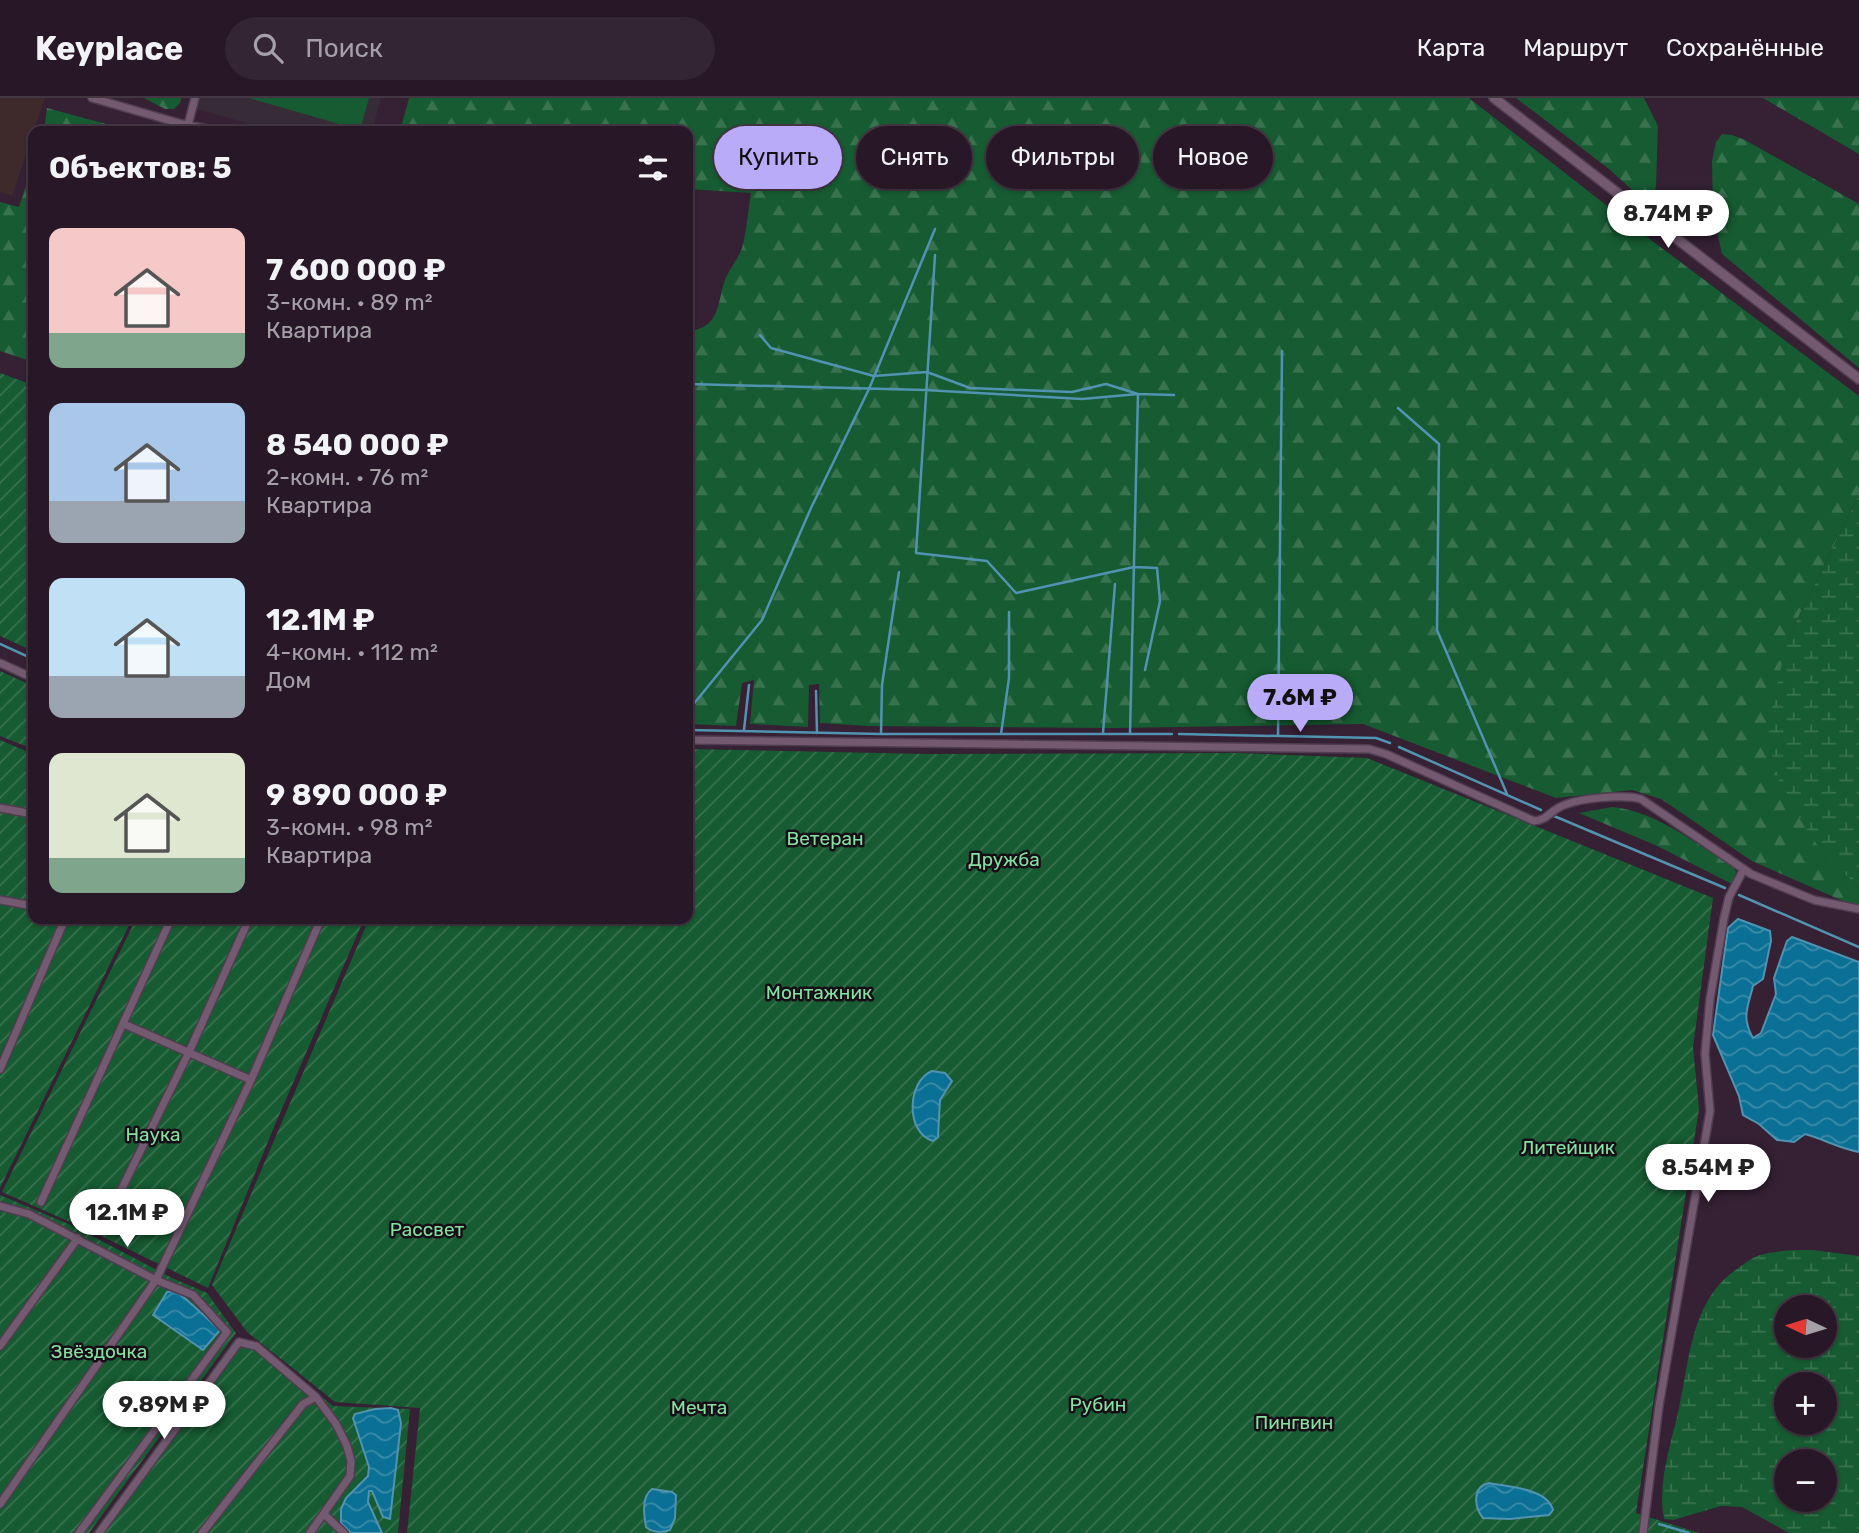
<!DOCTYPE html>
<html lang="ru">
<head>
<meta charset="utf-8">
<style>
	:root { --surface:#281827; --page:#342533; --text:#f1f3f6; --muted:#a5a0a7; --line:#443744; --accent:#b9abf7 }
	body { margin:0; font-family:Rubik,sans-serif; background:var(--page); color:var(--text); height:100vh; display:flex; flex-direction:column; font-size:26px; white-space:nowrap }
	* { box-sizing:border-box; margin:0 }
	p { font-size:23px; color:var(--muted) }
	.icon { flex:none; width:38px; height:38px; fill:none; stroke:currentColor; stroke-width:2; stroke-linecap:round; stroke-linejoin:round }
	.map { position:relative; flex:1; overflow:hidden }
	.details { position:absolute; left:28px; top:28px; width:665px; height:798px; display:flex; flex-direction:column; background:var(--surface); border-radius:14px; box-shadow:0 2px 5px #0004,0 0 0 2px var(--line) }
	.details>* { flex:none }
	.top-card { position:absolute; left:714px; top:28px; width:665px; height:63px; display:flex; gap:14px }
	.needle { width:46px; rotate:274deg }
	.buttons { position:absolute; left:1774px; top:1197px; display:grid; gap:14px }
	.buttons a { display:grid; place-items:center; width:63px; height:63px; border-radius:50%; background:var(--surface); box-shadow:0 2px 5px #0004,0 0 0 2px var(--line); font-size:35px }
	.price { position:absolute; translate:-50% -60px; padding:0 16px; border-radius:24px; background:#fff; color:#222; font-size:23px; line-height:46px; filter:drop-shadow(0 2px 4px #0008) }
	.price::after { content:''; position:absolute; left:50%; top:42px; width:21px; height:16px; margin-left:-10px; background:inherit; clip-path:polygon(0 0,100% 0,50% 100%) }
	.price.active { background:var(--accent); color:#111 }
	ul { padding:0; list-style:none }
	li { display:flex; align-items:center; gap:21px; height:175px; padding:0 21px }
	li span { display:grid; place-items:center; flex:none; width:196px; height:140px; border-radius:14px; color:#555 }
	li>.icon { margin-inline-start:auto }
	span .icon { width:84px; height:84px; fill:#fffc; stroke-width:1 }
	li b { font-size:30px }
	h2 { display:flex; justify-content:space-between; align-items:center; height:84px; padding:0 21px; font-size:30px }
	.pill { padding:0 24px; border-radius:32px; background:var(--surface); box-shadow:0 2px 5px #0004,0 0 0 2px var(--line); font-size:24px; line-height:63px }
	.pill.active { background:var(--accent); color:#111 }
	header { display:flex; align-items:center; gap:42px; box-sizing:border-box; height:98px; padding:0 35px; background:var(--surface); border-bottom:2px solid var(--line) }
	header strong { font-size:33px }
	nav { display:flex; gap:38px; margin-inline-start:auto; font-size:24px }
	.search { width:490px; height:63px; background:var(--page); display:flex; align-items:center; gap:18px; box-sizing:border-box; padding:0 24px; border-radius:38px; color:var(--muted); font-size:26px }
	.map>svg:first-child { display:block }
	.industrial { fill:#3e2a2b }
	.education { fill:#382b38 }
	.forest { fill:url(#forest-firs) }
	.wetland { fill:url(#wetland-marsh); fill-rule:evenodd }
	.park { fill:#165b31 }
	.garden { fill:url(#garden-furrows) }
	.water { fill:url(#water-waves); stroke:#5193b1; stroke-width:2 }
	.lines { fill:none; stroke-linecap:round; stroke-linejoin:round }
	.stream { stroke:#5193b1; stroke-width:2.5 }
	.minor-casing { stroke:#503d50; stroke-width:10 }
	.tertiary-casing { stroke:#503d50; stroke-width:12 }
	.minor { stroke:#735a71; stroke-width:7 }
	.tertiary { stroke:#735a71; stroke-width:9 }
	.labels { text-anchor:middle; stroke-width:5; stroke-linejoin:round; paint-order:stroke }
	.park-label { font-size:19px; fill:#84e2a0; stroke:#170d17 }
</style>
</head>
<body>
<header>
<strong>Keyplace</strong>
<div class="search"><svg class="icon" aria-label="search" viewBox="0 0 24 24"><circle cx="10" cy="10" r="6"/><path d="M15 15l6 6"/></svg>Поиск</div>
<nav><a>Карта</a><a>Маршрут</a><a>Сохранённые</a></nav>
</header>
<div class="map">
<svg width="1859" height="1435" viewBox="0 0 1859 1435">
	<defs>
		<pattern id="forest-firs" width="22" height="20" patternUnits="userSpaceOnUse" patternTransform="scale(1.75)"><rect width="22" height="20" fill="#165b31"/><path d="M5 1l3.5 6h-7zM16 11l3.5 6h-7z" fill="#38724f"/></pattern>
		<pattern id="wetland-marsh" width="20" height="14" patternUnits="userSpaceOnUse" patternTransform="scale(1.75)"><rect width="20" height="14" fill="#165b31"/><path d="M1 5h8M5 5V1M11 12h8M15 12V8" fill="none" stroke="#38724f"/></pattern>
		<pattern id="garden-furrows" width="10" height="10" patternUnits="userSpaceOnUse" patternTransform="scale(1.75)"><rect width="10" height="10" fill="#165b31"/><path d="M-1 1l2-2M0 10L10 0M9 11l2-2" fill="none" stroke="#38724f"/></pattern>
		<pattern id="water-waves" width="16" height="10" patternUnits="userSpaceOnUse" patternTransform="scale(1.75)"><rect width="16" height="10" fill="#0b7095"/><path d="M0 5q4-4 8 0t8 0" fill="none" stroke="#3b8ba9"/></pattern>
	</defs>
	<rect width="100%" height="100%" fill="#352034"/>
	<path class="industrial" d="M0,0H45L12,98L0,94Z"/>
	<path class="education" d="M200,0H381L372,33H275L197,11Z"/>
	<path class="forest" d="M144,0H181L180,5L174,11H165Z
		M409,0H1469L1651,142L1859,298V397L1787,542L1824,756L1859,789V810L1752,763L1661,701L1632,692L1556,700L1363,626L1113,630L868,628L820,625L819,586L809,587L808,629L750,626L754,582L742,585L736,628L688,626V233C719,230 717,208 724,185C728,172 738,162 742,150C747,132 748,113 751,95L688,91V33H400Z
		M1516,0H1644L1658,28L1656,88L1653,100L1642,101L1609,71Z
		M1763,0H1859V56Z
		M47,10L132,33H44Z
		M1722,36L1732,37L1745,42L1859,106V270L1722,156L1713,116L1712,63L1716,44Z
		M33,66V264L0,253V104L19,109Z
		M1612,709C1656,713 1697,746 1734,770L1736,774L1732,786L1655,747L1579,715Z"/>
	<path class="wetland" d="M1859,397V789L1823,756L1782,693L1766,637L1787,542Z
		M1813,1152L1859,1158V1435H1789L1742,1409L1721,1408L1673,1422L1664,1421C1657,1384 1671,1347 1679,1310C1690,1261 1691,1202 1737,1171C1744,1166 1751,1160 1760,1157C1777,1152 1795,1152 1813,1152ZM1787,1209H1825V1248H1787ZM1787,1286H1825V1325H1787ZM1787,1363H1825V1402H1787Z"/>
	<path class="park" d="M249,0H369L360,32Z"/>
	<path class="garden" d="M0,275L33,287V553L0,538Z
		M0,573L33,588V651L0,638Z
		M0,642L33,656V821H132L0,1090Z
		M688,651L927,656L1236,655L1367,660L1713,800L1693,949L1699,1011L1636,1415L1699,1435H407L420,1310L335,1304L247,1234L212,1187L369,821H688Z
		M136,821H364L274,1029L208,1190L95,1135L2,1094Z
		M0,1097L73,1128L172,1180L207,1195L236,1235L89,1435H0Z
		M240,1240L255,1244L333,1308L410,1311L398,1435H98Z"/>
	<path class="water" d="M1738,821L1770,833L1771,843L1763,881L1753,888C1748,909 1741,919 1753,940L1761,935L1776,896L1774,880L1787,843L1792,839L1859,864V1054C1838,1050 1826,1042 1805,1036L1794,1044L1777,1042L1759,1026L1743,1017L1739,998L1713,937L1728,830Z
		M932,973L945,975L952,983L940,1002L938,1039L933,1043C905,1035 907,983 932,973Z
		M177,1193L220,1232L203,1252L153,1217L167,1194Z
		M391,1310L398,1312L401,1325L390,1421L383,1419L372,1393H369L368,1404L382,1435H351L341,1425V1411L346,1400L368,1378L369,1369L353,1320L355,1316L375,1311Z
		M1489,1385C1508,1389 1547,1390 1553,1412L1549,1417L1510,1421L1483,1420C1474,1409 1472,1389 1489,1385Z
		M652,1391L672,1394L676,1397L675,1420L670,1432C661,1435 653,1435 646,1429C644,1417 641,1399 652,1391Z"/>
	<g class="lines">
		<path class="stream" d="M935,157L916,455L987,463L1016,495L1134,469L1157,470L1160,503L1145,572
			M760,237L771,250L874,278L927,274L970,290L1072,294L1106,286L1138,296L1130,635
			M688,286L925,292L1082,301L1138,296L1174,297
			M1398,310L1439,346L1437,532L1507,696
			M0,546L33,561
			M816,593L817,635
			M688,613L762,522L811,410L869,291L935,131
			M688,632L881,636H1172
			M744,632L749,587
			M1103,635L1115,486
			M881,636L882,587L899,474
			M1001,636L1009,580V514
			M1179,636L1376,640L1390,645
			M1278,638L1282,253
			M1399,649L1541,712
			M1554,718L1725,790
			M1739,797L1859,849
			M1659,1426L1689,1435"/>
		<g class="minor-casing">
			<path id="minor" d="M92,0L182,26L218,33
				M188,27L195,0
				M0,565L33,580
				M688,642L1369,651L1386,656L1534,723C1546,722 1548,716 1558,710C1575,700 1623,696 1641,701L1751,776L1814,802L1859,811
				M0,710L33,716
				M0,802L33,808
				M124,926L251,982
				M0,971L65,821
				M41,1104L171,821
				M0,1108L29,1116L156,1182L193,1197L227,1234L79,1435
				M101,1133L189,954L249,821
				M0,1248L78,1140
				M0,1406L156,1182L251,982L321,821
				M324,1416L344,1435
				M99,1435L239,1244L256,1248L316,1299L336,1326L347,1348L351,1363L350,1378L310,1435
				M202,1435L303,1306L316,1299
				M1643,1435L1659,1308L1710,1013L1705,956L1710,901L1724,820L1729,799L1744,771"/>
		</g>
		<g class="tertiary-casing">
			<path id="tertiary" d="M1494,0L1859,281"/>
		</g>
		<use href="#minor" class="minor"/>
		<use href="#tertiary" class="tertiary"/>
	</g>
	<g class="labels">
		<g class="park-label">
			<text x="825" y="747">Ветеран</text>
			<text x="1004" y="768">Дружба</text>
			<text x="819" y="901">Монтажник</text>
			<text x="153" y="1043">Наука</text>
			<text x="1568" y="1056">Литейщик</text>
			<text x="427" y="1138">Рассвет</text>
			<text x="99" y="1260">Звёздочка</text>
			<text x="1098" y="1313">Рубин</text>
			<text x="699" y="1316">Мечта</text>
			<text x="1294" y="1331">Пингвин</text>
		</g>
	</g>
</svg>
<div class="buttons">
<a><svg class="needle" viewBox="-14 -14 28 28"><path d="M0-13l5 13h-10z" fill="#e53935"/><path d="M0 13l5-13h-10z" fill="#a5a0a7"/></svg></a>
<a>+</a>
<a>−</a>
</div>
<b class="price" style="left:1668px;top:152px">8.74M ₽</b>
<b class="price active" style="left:1300px;top:636px">7.6M ₽</b>
<b class="price" style="left:1708px;top:1106px">8.54M ₽</b>
<b class="price" style="left:127px;top:1151px">12.1M ₽</b>
<b class="price" style="left:164px;top:1343px">9.89M ₽</b>
<div class="top-card">
<a class="pill active">Купить</a>
<a class="pill">Снять</a>
<a class="pill">Фильтры</a>
<a class="pill">Новое</a>
</div>
<section class="details">
<h2>Объектов: 5<svg class="icon" aria-label="filters" viewBox="0 0 24 24"><path d="M4 7h16M4 17h16"/><circle cx="9" cy="7" r="2"/><circle cx="15" cy="17" r="2"/></svg></h2>
<ul>
<li><span style="background:linear-gradient(#f6c9c9 75%,#7fa58c 0)"><svg class="icon" aria-label="home" viewBox="0 0 24 24"><path d="M3 11l9-7 9 7M6 9v11h12V9"/></svg></span><div><b>7 600 000 ₽</b><p>3-комн. · 89 m²</p><p>Квартира</p></div></li>
<li><span style="background:linear-gradient(#a9c7e8 70%,#9aa5b1 0)"><svg class="icon" aria-label="home" viewBox="0 0 24 24"><path d="M3 11l9-7 9 7M6 9v11h12V9"/></svg></span><div><b>8 540 000 ₽</b><p>2-комн. · 76 m²</p><p>Квартира</p></div></li>
<li><span style="background:linear-gradient(#bfe0f5 70%,#9aa5b1 0)"><svg class="icon" aria-label="home" viewBox="0 0 24 24"><path d="M3 11l9-7 9 7M6 9v11h12V9"/></svg></span><div><b>12.1M ₽</b><p>4-комн. · 112 m²</p><p>Дом</p></div></li>
<li><span style="background:linear-gradient(#dfe7d0 75%,#7fa58c 0)"><svg class="icon" aria-label="home" viewBox="0 0 24 24"><path d="M3 11l9-7 9 7M6 9v11h12V9"/></svg></span><div><b>9 890 000 ₽</b><p>3-комн. · 98 m²</p><p>Квартира</p></div></li>
</ul>
</section>
</div>
</body>
</html>
